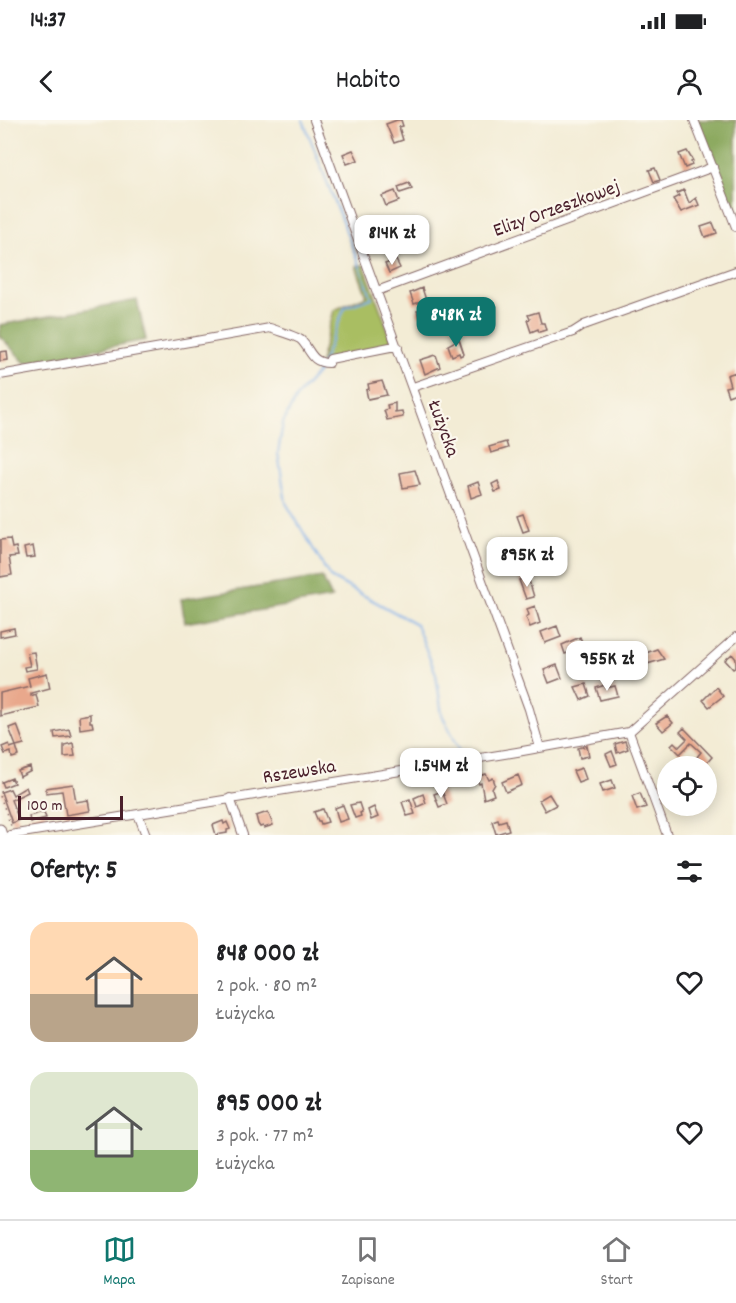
<!DOCTYPE html>
<html lang="pl">
<head>
<meta charset="utf-8">
<style>
	:root { --surface:#fff; --page:#f2f2f2; --text:#202124; --muted:#757577; --line:#e0e0e0; --accent:#0f766e }
	body { margin:0; font-family:Dekko,sans-serif; background:var(--page); color:var(--text); height:100vh; display:flex; flex-direction:column; font-size:22px; white-space:nowrap }
	* { box-sizing:border-box; margin:0 }
	p { font-size:20px; color:var(--muted) }
	.icon { flex:none; width:33px; height:33px; fill:none; stroke:currentColor; stroke-width:2; stroke-linecap:round; stroke-linejoin:round }
	.map { position:relative; height:715px; overflow:hidden }
	.sheet { display:flex; flex-direction:column; background:var(--surface); flex:1 }
	.sheet>* { flex:none }
	.controls { position:absolute; left:657px; top:636px; display:grid; gap:12px }
	.controls a { display:grid; place-items:center; width:60px; height:60px; border-radius:50%; background:var(--surface); box-shadow:0 3px 15px #0003; font-size:30px }
	.scale { position:absolute; left:18px; bottom:15px; width:105px; box-sizing:border-box; padding-left:6px; border:3px solid #4a1f2b; border-top:0; font-size:16px; line-height:21px; white-space:nowrap; color:#4a1f2b; -webkit-text-stroke:4px #fbf7ec; paint-order:stroke }
	.price { position:absolute; translate:-50% -51px; padding:0 14px; border-radius:12px; background:#fff; color:#222; font-size:20px; line-height:39px; filter:drop-shadow(0 2px 3px #0008) }
	.price::after { content:''; position:absolute; left:50%; top:36px; width:18px; height:14px; margin-left:-9px; background:inherit; clip-path:polygon(0 0,100% 0,50% 100%) }
	.price.selected { background:var(--accent); color:#fff }
	ul { padding:0; list-style:none }
	li { display:flex; align-items:center; gap:18px; height:150px; padding:0 30px }
	li span { display:grid; place-items:center; flex:none; width:168px; height:120px; border-radius:18px; color:#555 }
	li>.icon { margin-inline-start:auto }
	span .icon { width:72px; height:72px; fill:#fffc; stroke-width:1 }
	li b { font-size:26px }
	h2 { display:flex; justify-content:space-between; align-items:center; height:72px; padding:0 30px; font-size:26px }
	.status { display:flex; justify-content:space-between; align-items:center; height:42px; padding:0 30px; background:var(--surface); direction:ltr }
	.status svg { height:16px; fill:currentColor }
	header { display:flex; justify-content:space-between; align-items:center; height:78px; padding:0 30px; background:var(--surface); font-size:27px; font-weight:600 }
	.dock { display:flex; justify-content:space-around; align-items:center; height:84px; border-top:2px solid var(--line); background:var(--surface); font-size:16px; color:var(--muted) }
	.dock a { display:grid; justify-items:center; gap:3px }
	.dock .selected { color:var(--accent) }
	.map>svg:first-child { display:block }
	.green { fill:#a9be62; stroke:#7a6e46; stroke-width:1.5 }
	.forest { fill:#86a558; stroke:#686242; stroke-width:1.5 }
	.lines { fill:none; stroke-linecap:round; stroke-linejoin:round }
	.stream { stroke:#7dade8; stroke-width:2 }
	.building { fill:#e9a88c }
	.minor-casing { stroke:#856766; stroke-width:10 }
	.major-casing { stroke:#856766; stroke-width:11 }
	.path { stroke:#856766; stroke-width:1.5; stroke-dasharray:1.5 4.5; stroke-linecap:butt }
	.minor { stroke:#fff; stroke-width:8 }
	.major { stroke:#fff; stroke-width:9 }
	.labels { text-anchor:middle; stroke-width:4.5; stroke-linejoin:round; paint-order:stroke }
	.street-label { font-size:20px; fill:#4a1f2b; stroke:#fbf7ec }
</style>
</head>
<body>
<div class="status"><b>14:37</b><svg viewBox="0 0 49 12"><path d="M0 12V9h3v3zM5 12V6h3v6zM10 12V3h3v9zM15 12V0h3v12zM26 1h20v11H26zM47 4h2v5h-2z"/></svg></div>
<header><svg class="icon" aria-label="back" viewBox="0 0 24 24"><path d="M15 5l-7 7 7 7"/></svg>Habito<svg class="icon" aria-label="person" viewBox="0 0 24 24"><circle cx="12" cy="8" r="4"/><path d="M4 21q1-7 8-7t8 7"/></svg></header>
<div class="map">
<svg width="736" height="715" viewBox="0 0 736 715">
	<rect width="100%" height="100%" fill="#fbf7ec"/>
	<filter id="ink" filterUnits="userSpaceOnUse"><feTurbulence type="fractalNoise" baseFrequency=".0167" numOctaves="2"/><feDisplacementMap in="SourceGraphic" scale="12" xChannelSelector="R" yChannelSelector="G"/><feConvolveMatrix kernelMatrix="1 2 1 2 8 2 1 2 1" color-interpolation-filters="sRGB"/></filter>
	<filter id="wash" filterUnits="userSpaceOnUse"><feTurbulence type="fractalNoise" baseFrequency=".008" numOctaves="4" result="noise"/><feDisplacementMap in="SourceGraphic" scale="24" xChannelSelector="R" yChannelSelector="G"/><feGaussianBlur stdDeviation="1.35" result="paint"/><feColorMatrix in="noise" values="0 0 0 0 0 0 0 0 0 0 0 0 0 0 0 0 0 1.4 0 .05"/><feComposite in="paint" operator="in"/></filter>
	<g filter="url(#wash)">
		<rect width="100%" height="100%" fill="#f3ecd5"/>
		<path class="green" d="M364,145L394,226L320,242L334,190L367,176L356,146Z"/>
		<path class="forest" d="M697,0H736V98Z
			M137,180L146,220L25,243L0,216V205Z
			M322,457L332,478L185,503L181,479Z"/>
		<g class="lines">
			<path class="stream" d="M303,0L372,178L345,187L319,251L297,276L283,303L278,333L286,383L330,457L416,504L436,554L442,595L461,632"/>
		</g>
		<g id="blocks">
			<path class="building" d="M397,0H401L403,6L399,7L403,20L394,23L386,4Z
				M353,30L358,40L347,44L343,34Z
				M687,31L693,41L691,42L692,45L685,48L679,34Z
				M655,48L660,60L654,62L649,50Z
				M409,63L412,69L400,73L398,67Z
				M684,70L689,83L696,78L699,85L681,92L673,79L679,76L677,73Z
				M395,71L399,81L386,86L382,76Z
				M713,103L717,113L705,117L701,107Z
				M410,109L415,122L402,128L397,115Z
				M396,140L400,148L389,153L385,144Z
				M422,168L426,180L414,184L410,173Z
				M428,187V189L436,187L439,192L440,200L438,203L435,204L431,203L429,200L427,201L426,196L427,193L419,196L417,191Z
				M538,192L541,203H544L546,210L539,212L538,209L531,212L527,200L530,199L528,195Z
				M459,219L464,234L460,236L459,233L452,236L448,225Z
				M7,231L8,240L0,241V232Z
				M436,235L440,247L425,254L420,240Z
				M736,252V273L728,276L725,267L730,266L727,255Z
				M382,261L387,275L368,279L366,270L369,269L368,264Z
				M395,283V292L402,291L403,297L387,300L384,290L388,289L387,285Z
				M506,322L508,328L491,333L489,327Z
				M415,350L420,365L403,368L400,353Z
				M498,361L501,370L495,372L492,364Z
				M478,362L482,374L471,378L468,366Z
				M523,394L529,410L523,412L517,396Z
				M10,419L12,428L16,427L18,436L9,437L12,455L0,457V420Z
				M33,426L35,437L26,438L24,428Z
				M528,457L534,477L526,479L519,460Z
				M535,486L540,503L530,507L526,497L529,495L527,489Z
				M557,506L561,517L545,523L541,512Z
				M14,508L15,514L0,517V511Z
				M580,517L584,527L565,534L562,525Z
				M657,529L664,539L647,544L643,534Z
				M34,532L37,549L25,551L24,547L30,546L27,533Z
				M732,534L736,539V547L733,549L725,540Z
				M557,545L562,558L549,563L544,550Z
				M47,553L50,568L31,573V576L36,574L39,587L0,596V573L30,566L28,558Z
				M586,564L590,576L581,580L575,567Z
				M605,565L606,568L615,566L618,576L600,580L596,568Z
				M716,567L723,576L709,587L703,580Z
				M90,594V602H92L93,607L80,609L79,596Z
				M667,596L673,603L663,611L656,603Z
				M17,605L24,624L16,626L19,636L12,638L11,632L5,634L2,627L9,624L10,628L16,626L9,608Z
				M684,608L712,637L705,645L697,637L701,632L691,623L680,634L671,625L674,622L679,627L687,619L680,612Z
				M69,609L71,616L55,618L54,612Z
				M625,621L628,629L617,633L615,624Z
				M73,623L75,636L64,637V625Z
				M587,626L589,636L580,638L578,628Z
				M612,631L617,644L611,646L606,634Z
				M30,647L31,651L20,657L18,651Z
				M582,648L586,659L578,662L573,651Z
				M486,654L489,660L493,658L495,664L492,669L494,675L484,679L481,663L479,664L476,657Z
				M518,655L522,665L506,672L502,662Z
				M12,658L14,663L4,667L2,662Z
				M612,660L615,668L603,672L600,664Z
				M73,664L76,682L88,680L90,691L66,695L62,671L46,673V668Z
				M26,667L28,672L11,680L19,700L12,703L1,672L10,669L13,675Z
				M442,671L447,684L439,687L434,674Z
				M640,673L646,687L637,690L632,676Z
				M423,674L426,683L417,687L414,678Z
				M549,674L556,685L545,691L539,680Z
				M410,679L415,694L407,696L402,682Z
				M359,683L362,692L360,693L361,696L355,698L350,685Z
				M343,685L348,699L339,702L335,688Z
				M374,687L378,697L371,700L368,690Z
				M323,689L328,702L321,704L320,701H318L314,692Z
				M44,692L46,698L30,702L29,696Z
				M268,692L273,705L264,708L263,706L260,707L258,704L256,696Z
				M498,699L499,702L506,700L509,710L496,714L492,701Z
				M223,701L224,704L227,702L230,709L227,710V713L216,715L213,705Z"/>
		</g>
	</g>
	<g filter="url(#ink)">
		<use href="#blocks" fill-opacity="0" stroke="#856766" stroke-width="1.5"/>
		<g class="lines">
			<g class="minor-casing">
				<path id="minor" d="M314,0L529,589L540,628
					M694,0L736,107
					M377,171L713,47
					M0,255L270,208C277,211 297,216 301,220C311,230 311,243 329,243L330,239L390,227H398
					M413,267L573,212L584,205L736,151
					M629,612L667,715
					M230,678L243,715
					M138,694L146,715
					M10,715L517,632L629,612L736,517"/>
			</g>
			<g class="major-casing">
				<path id="major" d="M0,709L2,715"/>
			</g>
			<path class="path" d="M0,676L11,706"/>
			<use href="#minor" class="minor"/>
			<use href="#major" class="major"/>
		</g>
	</g>
	<g class="labels">
		<g class="street-label">
			<text transform="translate(556 87) rotate(-20)" y="7">Elizy Orzeszkowej</text>
			<text transform="translate(445 308) rotate(70)" y="7">Łużycka</text>
			<text transform="translate(299 650) rotate(-9)" y="7">Rszewska</text>
		</g>
	</g>
</svg>
<div class="controls">
<a><svg class="icon" aria-label="locate" viewBox="0 0 24 24"><circle cx="12" cy="12" r="6"/><path d="M12 2v4M12 18v4M2 12h4M18 12h4"/></svg></a>
</div>
<div class="scale">100 m</div>
<b class="price" style="left:392px;top:146px">814K zł</b>
<b class="price selected" style="left:456px;top:228px">848K zł</b>
<b class="price" style="left:527px;top:468px">895K zł</b>
<b class="price" style="left:607px;top:572px">955K zł</b>
<b class="price" style="left:441px;top:679px">1.54M zł</b>
</div>
<section class="sheet">
<h2>Oferty: 5<svg class="icon" aria-label="filters" viewBox="0 0 24 24"><path d="M4 7h16M4 17h16"/><circle cx="9" cy="7" r="2"/><circle cx="15" cy="17" r="2"/></svg></h2>
<ul>
<li><span style="background:linear-gradient(#ffd9b3 60%,#b9a48a 0)"><svg class="icon" aria-label="home" viewBox="0 0 24 24"><path d="M3 11l9-7 9 7M6 9v11h12V9"/></svg></span><div><b>848 000 zł</b><p>2 pok. · 80 m²</p><p>Łużycka</p></div><svg class="icon" aria-label="heart" viewBox="0 0 24 24"><path d="M12 20l-8-8c-3-5 5-10 8-4 3-6 11-1 8 4z"/></svg></li>
<li><span style="background:linear-gradient(#dfe7d0 65%,#8fb573 0)"><svg class="icon" aria-label="home" viewBox="0 0 24 24"><path d="M3 11l9-7 9 7M6 9v11h12V9"/></svg></span><div><b>895 000 zł</b><p>3 pok. · 77 m²</p><p>Łużycka</p></div><svg class="icon" aria-label="heart" viewBox="0 0 24 24"><path d="M12 20l-8-8c-3-5 5-10 8-4 3-6 11-1 8 4z"/></svg></li>
</ul>
</section>
<nav class="dock">
<a class="selected"><svg class="icon" aria-label="map" viewBox="0 0 24 24"><path d="M3 6l6-2 6 2 6-2v14l-6 2-6-2-6 2zM9 4v14M15 6v14"/></svg>Mapa</a>
<a><svg class="icon" aria-label="saved" viewBox="0 0 24 24"><path d="M7 4h10v16l-5-4-5 4z"/></svg>Zapisane</a>
<a><svg class="icon" aria-label="home" viewBox="0 0 24 24"><path d="M3 11l9-7 9 7M6 9v11h12V9"/></svg>Start</a>
</nav>
</body>
</html>
